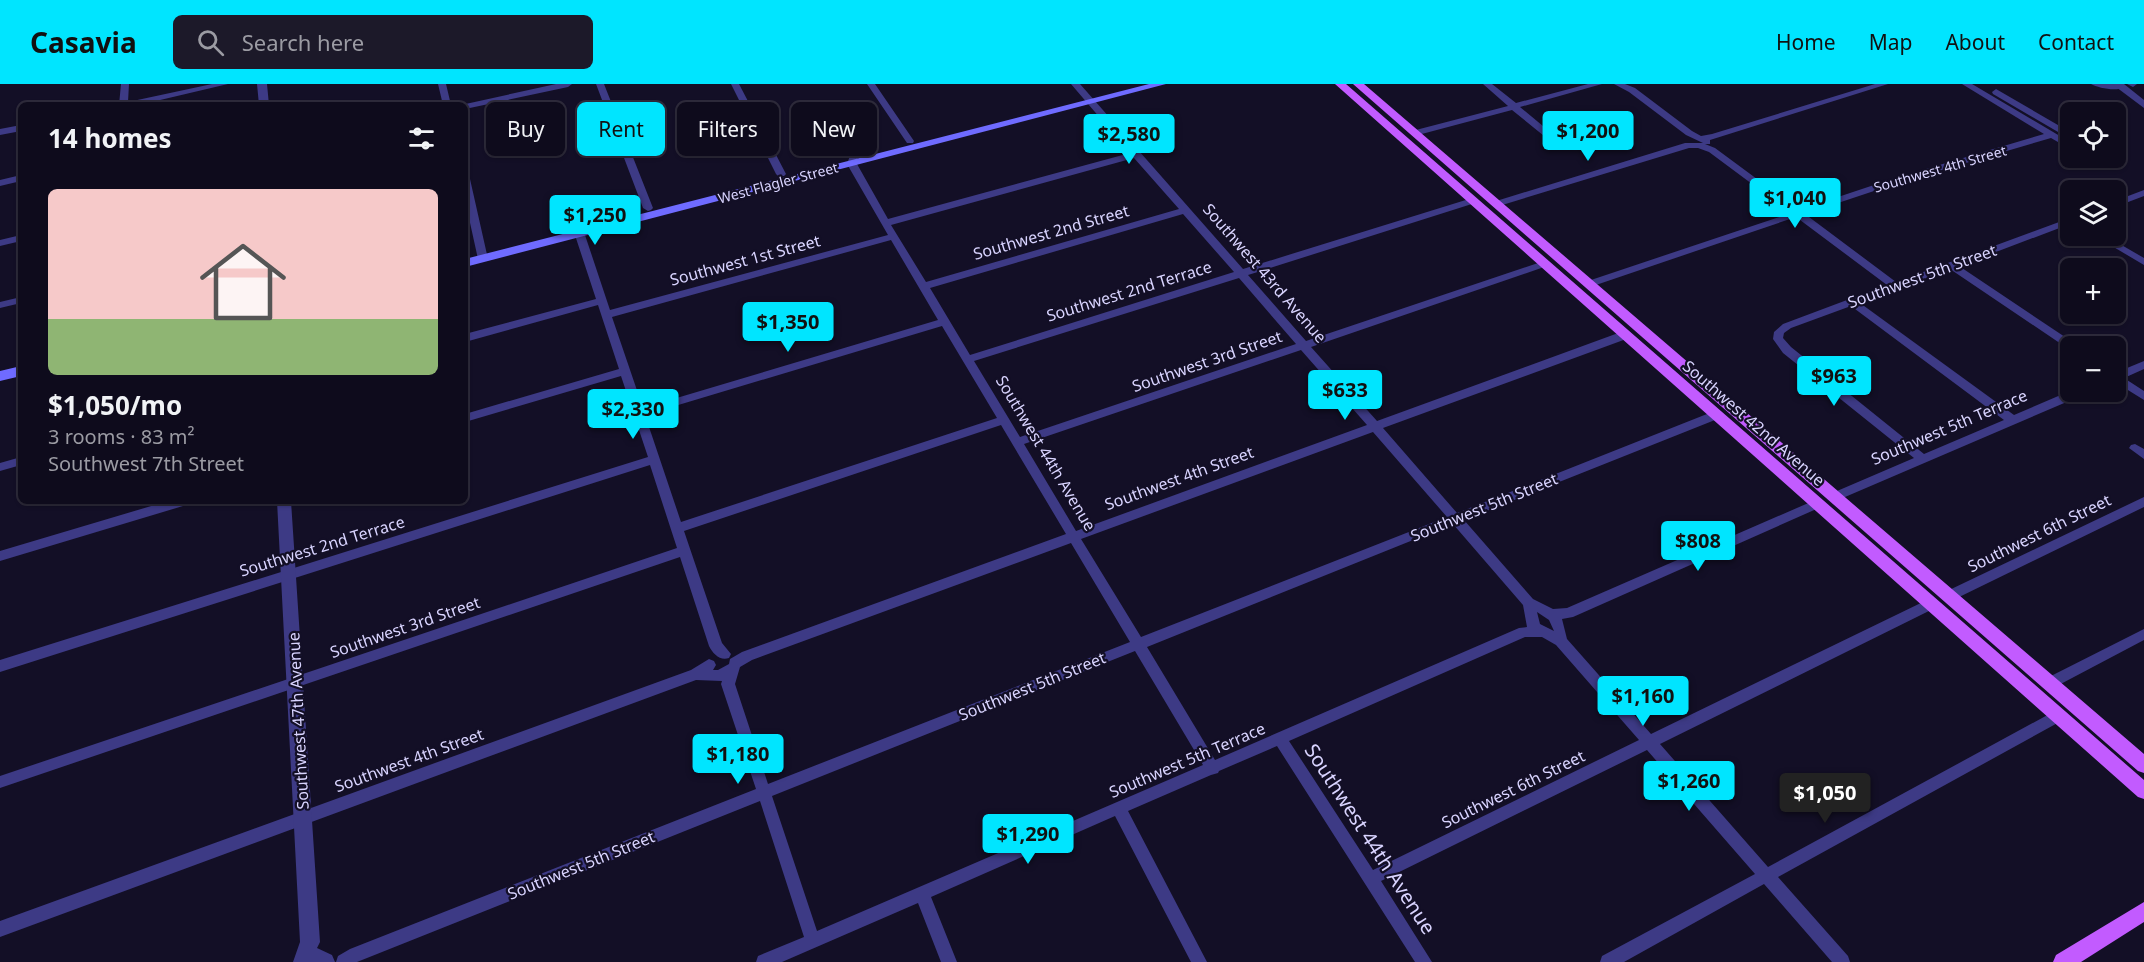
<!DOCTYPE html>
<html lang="en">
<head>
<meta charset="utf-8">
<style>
	:root { --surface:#0e0b1c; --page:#1c1929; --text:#f1f3f6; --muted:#9b9ba3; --line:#2e2b3b; --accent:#00e5ff }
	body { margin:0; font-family:"Noto Sans",sans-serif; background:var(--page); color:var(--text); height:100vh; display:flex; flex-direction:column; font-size:22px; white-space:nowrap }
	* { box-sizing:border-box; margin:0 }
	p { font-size:20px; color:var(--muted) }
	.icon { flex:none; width:33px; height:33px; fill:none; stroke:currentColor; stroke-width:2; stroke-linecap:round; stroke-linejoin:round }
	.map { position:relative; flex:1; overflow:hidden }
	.sheet { position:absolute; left:18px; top:18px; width:450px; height:402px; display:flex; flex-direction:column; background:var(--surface); border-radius:9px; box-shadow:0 2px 4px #0004,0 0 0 2px var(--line) }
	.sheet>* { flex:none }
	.top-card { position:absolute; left:486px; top:18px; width:570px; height:54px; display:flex; gap:12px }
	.buttons { position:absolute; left:2060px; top:18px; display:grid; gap:12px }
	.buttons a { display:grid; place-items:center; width:66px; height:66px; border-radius:9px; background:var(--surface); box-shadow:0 2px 4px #0004,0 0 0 2px var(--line); font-size:30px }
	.price { position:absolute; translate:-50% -51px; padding:0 14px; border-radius:6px; background:var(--accent); color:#111; font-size:20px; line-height:39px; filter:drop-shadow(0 2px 3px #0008) }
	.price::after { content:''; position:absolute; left:50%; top:36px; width:18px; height:14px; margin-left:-9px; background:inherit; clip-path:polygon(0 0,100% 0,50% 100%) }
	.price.current { background:#222; color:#fff }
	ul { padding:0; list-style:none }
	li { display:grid; align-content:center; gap:12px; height:318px; padding:0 30px }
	li span { display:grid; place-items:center; height:186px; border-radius:9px; color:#555 }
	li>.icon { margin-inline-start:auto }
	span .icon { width:108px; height:108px; fill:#fffc; stroke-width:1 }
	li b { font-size:26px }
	h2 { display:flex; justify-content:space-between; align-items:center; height:72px; padding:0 30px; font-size:26px }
	.pill { padding:0 21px; border-radius:9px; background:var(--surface); box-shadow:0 2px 4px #0004,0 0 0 2px var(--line); font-size:21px; line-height:54px }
	.pill.current { background:var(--accent); color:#111 }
	header { display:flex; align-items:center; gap:36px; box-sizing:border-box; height:84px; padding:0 30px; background:var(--accent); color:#111 }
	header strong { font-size:28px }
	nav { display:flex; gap:33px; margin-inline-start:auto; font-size:21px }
	.search { width:420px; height:54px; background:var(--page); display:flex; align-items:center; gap:15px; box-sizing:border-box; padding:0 21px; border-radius:9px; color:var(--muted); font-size:22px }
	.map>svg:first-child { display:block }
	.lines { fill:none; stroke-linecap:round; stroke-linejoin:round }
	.minor { fill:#3d3a85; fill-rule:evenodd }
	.tertiary { fill:#3d3a85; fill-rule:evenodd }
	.secondary { fill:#6f6bff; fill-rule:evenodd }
	.primary { fill:#c25bff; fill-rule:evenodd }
	.shaded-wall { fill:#1d163a }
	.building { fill:#433a66; stroke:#5a527e; stroke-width:1.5 }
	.labels { text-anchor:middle; stroke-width:4.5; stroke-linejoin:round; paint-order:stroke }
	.far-street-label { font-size:14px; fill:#d9d4ff; stroke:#130f26 }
	.street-label { font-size:16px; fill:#d9d4ff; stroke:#130f26 }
	.near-street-label { font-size:20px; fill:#d9d4ff; stroke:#130f26 }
</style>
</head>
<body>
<header>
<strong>Casavia</strong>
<div class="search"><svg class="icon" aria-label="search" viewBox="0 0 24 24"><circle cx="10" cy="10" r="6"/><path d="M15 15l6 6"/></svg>Search here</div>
<nav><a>Home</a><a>Map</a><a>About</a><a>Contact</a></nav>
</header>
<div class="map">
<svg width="2144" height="878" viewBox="0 0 2144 878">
	<rect width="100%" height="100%" fill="#130f26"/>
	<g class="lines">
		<path class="minor" d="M121,0H129L128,18L212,0H228L139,21H119Z
			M438,0H446L451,21H443Z
			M556,0H572L568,3L465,25V21H461Z
			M596,0H604L653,124L651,126L648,127L643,124Z
			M731,0H739L786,90L784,92H778L776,90Z
			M867,0H875L914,57L913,59H907Z
			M1071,0H1080L1243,185L1469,115H1475V119L1248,191L1306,257L1541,178H1547V182L1311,263L1377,337L1621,248H1629L1630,251L1629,254L1383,344L1457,429L1712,328H1720L1722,331L1720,334L1464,436L1533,515L1553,525L1567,524L1813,417H1821L1823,420L1821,423L1573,533L1562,535L1567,555L1651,650L1927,516L1931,515L1935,516L1937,520L1935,524L1660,660L1768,783L2053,628L2058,626L2063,628L2065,632L2063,636L1778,793L1848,872L1850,878H1832L1764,800L1624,878H1600L1602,872L1755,790L1647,666L1381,797L1432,878H1415L1277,662L1219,687L1218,689L1211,691L1128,727L1207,878H1191L1115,732L931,813L957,878H941L918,819L782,878H756L758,872L804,853L760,717L357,878H336L338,872L350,865L756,705L721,600L722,597L696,596L0,853V837L691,586L709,575L714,577L716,581L713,586H718L729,580L730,575L742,568L1066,450L1001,341L684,447L722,559L731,570L729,574C720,577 713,570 709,562L680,473L0,704V692L677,464L650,381L0,588V576L648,373L621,292L465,338V330L619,285L598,221L465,258V250L596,215L572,142L574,140L577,139L582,142L610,226L888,151L847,80L851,69H857L858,71L857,80L888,135L1130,69ZM1134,74L1179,125L926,198L891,141ZM1183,130L1234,188L970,271L930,204ZM891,156L938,236L643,324L612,233ZM1239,194L1296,260L1020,353L974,277ZM942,242L997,334L681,438L645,331ZM1301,266L1367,341L1076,447L1024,360ZM1373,348L1447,433L1141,553L1081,455ZM1453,440L1523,521L1527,543L1519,544L1215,676L1147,563ZM1071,459L1130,558L768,700L735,600L740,583L752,576ZM1537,528L1549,536L1554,547L1540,540ZM1525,553H1542L1556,561L1639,656L1373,786L1289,657ZM1135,567L1203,681L817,847L772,712Z
			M1483,0H1492L1516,19L1588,0H1602L1520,23L1555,52V56H1549L1512,26L1418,51H1412V47L1508,22Z
			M1614,0H1625L1635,4L1692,47L1701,52L1712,50L1875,0H1888L1710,56V60H1705L1715,64L1799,126L1892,95L2044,50L1962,0H1972L2070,58V65L2051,54L1898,99L1805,130L1896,198L2070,134V140L1959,182L2074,259L2075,262H2070V266L1950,185L1860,219L2014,331L2070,307L2084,308L2083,311L1838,416H1830L1828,413L1830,410L1914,374L1783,269L1773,255L1774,248L1783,240L1887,201L1796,133L1593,202H1585V198L1791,129L1709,68L1698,64H1689L1499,122H1493L1491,120L1493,118L1685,59H1703L1686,51L1629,8ZM1851,222L2004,336L1924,370L1791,263L1783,254L1784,249L1791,244Z
			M2091,0H2116L2124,3C2117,8 2098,4 2091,0Z
			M2127,0H2137L2133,3Z
			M1996,5L2070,48V55L1993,10L1992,8Z
			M21,41V47L0,51V45Z
			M21,91V97L0,102V96Z
			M465,92L470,95L488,175L483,178L478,175L465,116Z
			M2144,106V112L2115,123V117Z
			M21,151V157L0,162V156Z
			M2095,152H2106L2144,174V181Z
			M21,213V219L0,224V218Z
			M2144,277V285L2124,294L2144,307V316L2115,298V289Z
			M2135,360L2144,365V375L2129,364L2131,361Z
			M21,373V381L0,387V379Z
			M2144,413V423L1953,516L1949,517L1945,516L1943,512L1945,508Z
			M168,417H189L183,422L0,477V467Z
			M2144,545V556L2055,603L2050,605L2045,603L2043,599L2045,595Z"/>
		<path class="tertiary" d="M257,0H267L269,21H259Z
			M2112,0H2124L2144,16V24Z
			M277,417H291L320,858L317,864L332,871L335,878H293L300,858Z"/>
		<path class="secondary" d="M1149,0H1166L465,183V175Z
			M21,282V292L0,297V287Z"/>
		<path class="primary" d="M1335,0H1346L2144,696V715L2138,713Z
			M1353,0H1364L2144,670V689L2138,687Z
			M2144,818V838L2081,878H2053L2056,871Z"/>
	</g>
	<path class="shaded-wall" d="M531,19L539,46L523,50L519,39Z"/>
	<path class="building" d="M525,17L526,20L531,19L535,35L519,39L513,19Z"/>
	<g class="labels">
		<g class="far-street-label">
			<text transform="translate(1940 85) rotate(-16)" y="5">Southwest 4th Street</text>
			<text transform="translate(778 99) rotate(-15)" y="5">West Flagler Street</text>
		</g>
		<g class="street-label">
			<text transform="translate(1051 148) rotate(-16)" y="6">Southwest 2nd Street</text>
			<text transform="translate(745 176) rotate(-15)" y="6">Southwest 1st Street</text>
			<text transform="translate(1265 189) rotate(49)" y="6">Southwest 43rd Avenue</text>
			<text transform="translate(1922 192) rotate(-20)" y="6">Southwest 5th Street</text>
			<text transform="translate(1129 207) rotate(-17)" y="6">Southwest 2nd Terrace</text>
			<text transform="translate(1207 277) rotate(-19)" y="6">Southwest 3rd Street</text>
			<text transform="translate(1754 339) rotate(41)" y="6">Southwest 42nd Avenue</text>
			<text transform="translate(1949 343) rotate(-23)" y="6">Southwest 5th Terrace</text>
			<text transform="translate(1046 369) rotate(59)" y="6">Southwest 44th Avenue</text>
			<text transform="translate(1179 394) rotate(-20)" y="6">Southwest 4th Street</text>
			<text transform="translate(1484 423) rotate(-22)" y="6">Southwest 5th Street</text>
			<text transform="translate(2039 449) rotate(-26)" y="6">Southwest 6th Street</text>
			<text transform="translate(322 462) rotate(-17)" y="6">Southwest 2nd Terrace</text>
			<text transform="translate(405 543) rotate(-19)" y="6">Southwest 3rd Street</text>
			<text transform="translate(1032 602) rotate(-22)" y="6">Southwest 5th Street</text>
			<text transform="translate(298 637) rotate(-93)" y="6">Southwest 47th Avenue</text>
			<text transform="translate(409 676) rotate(-20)" y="6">Southwest 4th Street</text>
			<text transform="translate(1187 676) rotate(-23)" y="6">Southwest 5th Terrace</text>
			<text transform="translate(1513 705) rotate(-26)" y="6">Southwest 6th Street</text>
			<text transform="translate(581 781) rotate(-22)" y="6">Southwest 5th Street</text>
		</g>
		<g class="near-street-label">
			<text transform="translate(1370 755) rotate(57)" y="7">Southwest 44th Avenue</text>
		</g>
	</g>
</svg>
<div class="buttons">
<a><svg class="icon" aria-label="locate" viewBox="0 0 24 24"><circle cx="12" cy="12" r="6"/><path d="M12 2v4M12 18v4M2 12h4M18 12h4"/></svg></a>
<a><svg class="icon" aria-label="layers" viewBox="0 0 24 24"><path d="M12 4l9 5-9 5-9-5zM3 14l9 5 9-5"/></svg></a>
<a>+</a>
<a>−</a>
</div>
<b class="price" style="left:1588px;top:78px">$1,200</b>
<b class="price" style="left:1129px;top:81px">$2,580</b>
<b class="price" style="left:1795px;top:145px">$1,040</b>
<b class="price" style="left:595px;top:162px">$1,250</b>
<b class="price" style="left:788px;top:269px">$1,350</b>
<b class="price" style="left:1834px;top:323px">$963</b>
<b class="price" style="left:1345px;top:337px">$633</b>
<b class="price" style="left:633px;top:356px">$2,330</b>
<b class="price" style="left:1698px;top:488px">$808</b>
<b class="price" style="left:1643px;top:643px">$1,160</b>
<b class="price" style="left:738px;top:701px">$1,180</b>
<b class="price" style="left:1689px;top:728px">$1,260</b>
<b class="price current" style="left:1825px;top:740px">$1,050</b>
<b class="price" style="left:1028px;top:781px">$1,290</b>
<div class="top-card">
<a class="pill">Buy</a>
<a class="pill current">Rent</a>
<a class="pill">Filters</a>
<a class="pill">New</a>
</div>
<section class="sheet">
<h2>14 homes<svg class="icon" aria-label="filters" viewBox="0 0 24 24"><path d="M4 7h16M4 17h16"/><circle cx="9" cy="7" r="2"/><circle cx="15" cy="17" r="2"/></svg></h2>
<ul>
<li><span style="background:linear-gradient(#f6c9c9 70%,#8fb573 0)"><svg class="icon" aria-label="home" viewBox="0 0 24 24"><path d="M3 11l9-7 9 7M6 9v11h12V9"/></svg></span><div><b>$1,050/mo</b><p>3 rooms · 83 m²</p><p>Southwest 7th Street</p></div></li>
</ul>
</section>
</div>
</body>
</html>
